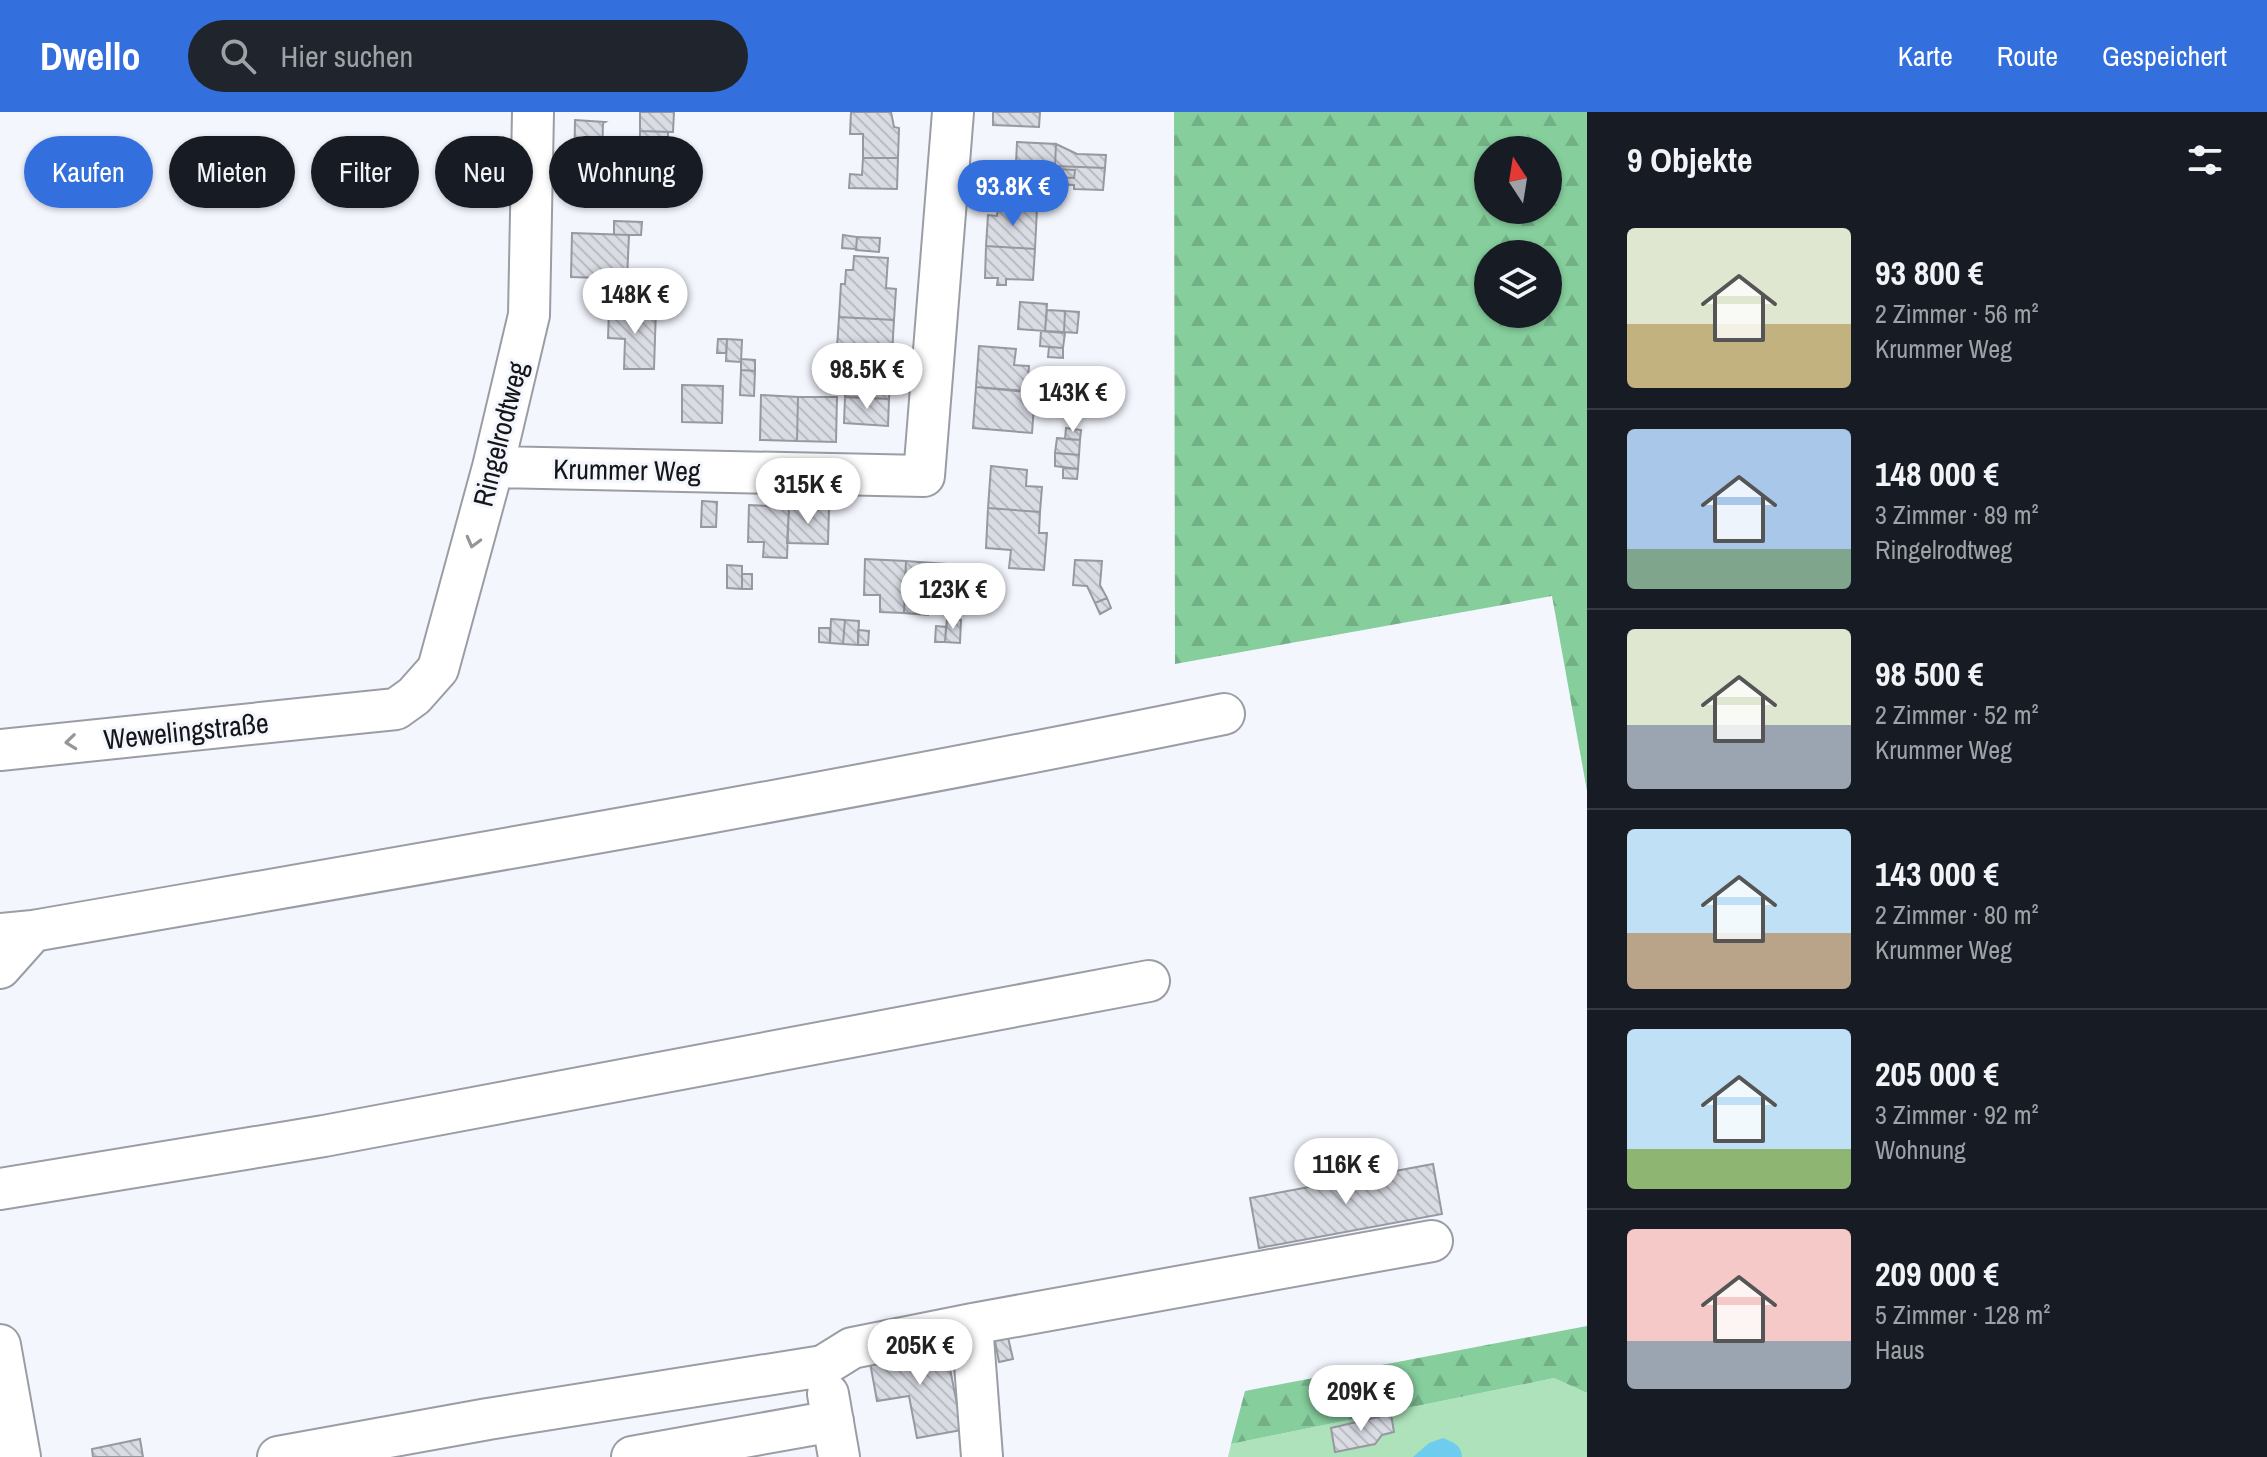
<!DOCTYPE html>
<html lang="de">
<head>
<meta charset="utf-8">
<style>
	:root { --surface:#171b24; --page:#20242c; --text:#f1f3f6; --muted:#9ea1a6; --line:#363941; --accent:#336fdd }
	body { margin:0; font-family:"Archivo Narrow",sans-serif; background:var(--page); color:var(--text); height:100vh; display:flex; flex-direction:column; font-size:30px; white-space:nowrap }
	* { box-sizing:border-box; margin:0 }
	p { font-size:26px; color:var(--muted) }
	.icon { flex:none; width:44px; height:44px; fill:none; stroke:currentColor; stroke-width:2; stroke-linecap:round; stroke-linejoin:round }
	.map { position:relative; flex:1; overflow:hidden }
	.details { display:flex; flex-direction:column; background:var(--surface); width:680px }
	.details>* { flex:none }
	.top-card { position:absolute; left:24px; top:24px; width:760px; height:72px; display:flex; gap:16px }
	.needle { width:52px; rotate:348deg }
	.buttons { position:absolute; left:1474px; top:24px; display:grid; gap:16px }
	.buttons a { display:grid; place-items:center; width:88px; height:88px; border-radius:50%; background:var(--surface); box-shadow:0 2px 6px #0004; font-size:40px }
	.price { position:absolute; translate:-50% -68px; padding:0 18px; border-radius:28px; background:#fff; color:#222; font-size:26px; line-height:52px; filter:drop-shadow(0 2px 4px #0008) }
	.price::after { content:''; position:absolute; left:50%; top:48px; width:24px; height:18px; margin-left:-12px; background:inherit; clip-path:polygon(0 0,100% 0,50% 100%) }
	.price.active { background:var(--accent); color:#fff }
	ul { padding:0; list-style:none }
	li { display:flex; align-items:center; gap:24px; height:200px; padding:0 40px }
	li+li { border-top:2px solid var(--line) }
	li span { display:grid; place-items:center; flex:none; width:224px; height:160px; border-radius:8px; color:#555 }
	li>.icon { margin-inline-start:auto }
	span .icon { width:96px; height:96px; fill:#fffc; stroke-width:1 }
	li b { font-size:34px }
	h2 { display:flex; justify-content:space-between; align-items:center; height:96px; padding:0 40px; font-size:34px }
	.chip { padding:0 28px; border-radius:36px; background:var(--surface); box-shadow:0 2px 6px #0004; font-size:28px; line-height:72px }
	.chip.active { background:var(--accent); color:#fff }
	header { display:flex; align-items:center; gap:48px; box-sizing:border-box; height:112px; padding:0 40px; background:var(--accent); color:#fff }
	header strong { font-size:38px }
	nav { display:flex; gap:44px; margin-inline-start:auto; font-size:28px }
	.search { width:560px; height:72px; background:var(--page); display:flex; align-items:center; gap:20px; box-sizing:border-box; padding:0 28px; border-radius:44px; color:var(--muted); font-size:30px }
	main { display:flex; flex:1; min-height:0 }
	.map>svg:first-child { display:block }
	.green { fill:#ade2bb }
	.forest { fill:url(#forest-firs); fill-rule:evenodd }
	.water { fill:#6ecdee }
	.building { fill:url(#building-back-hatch); stroke:#9799a1; stroke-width:2 }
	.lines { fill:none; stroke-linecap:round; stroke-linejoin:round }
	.minor-casing { stroke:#9b9da4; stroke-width:44 }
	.minor { stroke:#fff; stroke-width:40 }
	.oneway { stroke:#959697 }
	.labels { text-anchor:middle; stroke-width:6; stroke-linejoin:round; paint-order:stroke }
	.street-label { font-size:28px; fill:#141518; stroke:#f4f6fe }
</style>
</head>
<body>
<header>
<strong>Dwello</strong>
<div class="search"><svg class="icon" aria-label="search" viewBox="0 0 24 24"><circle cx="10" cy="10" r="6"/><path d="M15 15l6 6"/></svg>Hier suchen</div>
<nav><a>Karte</a><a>Route</a><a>Gespeichert</a></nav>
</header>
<main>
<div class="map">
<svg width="1587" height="1345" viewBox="0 0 1587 1345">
	<defs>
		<pattern id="forest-firs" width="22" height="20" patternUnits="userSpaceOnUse" patternTransform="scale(2)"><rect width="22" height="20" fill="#86ce9c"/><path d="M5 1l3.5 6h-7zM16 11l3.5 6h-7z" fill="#73b086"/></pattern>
		<pattern id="building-back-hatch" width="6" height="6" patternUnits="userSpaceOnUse" patternTransform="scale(2)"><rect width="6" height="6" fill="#dadce4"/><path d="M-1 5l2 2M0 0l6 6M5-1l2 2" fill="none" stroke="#babcc3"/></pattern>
	</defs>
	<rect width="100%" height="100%" fill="#f4f6fe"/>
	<path class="green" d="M1554,1266L1587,1281V1345H1228L1231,1332Z"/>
	<path class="forest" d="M1174,0H1587V679L1552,484L1175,552ZM1488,38H1548V98H1488ZM1488,142H1548V202H1488Z
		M1587,1214V1281L1554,1266L1231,1332L1245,1279Z"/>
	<path class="water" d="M1443,1326C1452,1330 1462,1333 1462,1345H1413L1429,1331Z"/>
	<path class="building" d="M640,0H674L673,20L640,19Z
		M851,0H891L894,15L899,16L898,46H863V22H850Z
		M993,0H1040L1039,15L993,13Z
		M575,8L605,10L603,11L602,46H609V52L630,53V46L640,47V33H664V67L574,64Z
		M640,19L668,20V33H640Z
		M1017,30L1056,32L1055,54L1016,51Z
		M1056,32L1077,42L1106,43L1105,56L1055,54Z
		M863,46H898L897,77L849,76L850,62L862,63Z
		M1016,51L1055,54L1054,74L1014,72Z
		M1055,54L1105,56L1103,78L1074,77V73L1054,72V65L1074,66L1075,58L1055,57Z
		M1055,57L1075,58L1074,66L1054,65Z
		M574,64L630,66V79L609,78L608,84L574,83Z
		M630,66L676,67L675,86L643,85L637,79H630Z
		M998,95L1037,97L1035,137L986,134L988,103L997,104Z
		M614,109L642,110L641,123H614Z
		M572,121L629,123L627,167L571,165Z
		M843,123L857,125L856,137L842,136Z
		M857,125L880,126L879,140L856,138Z
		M986,134L1035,137L1033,168L1006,167V173H997L998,166H985Z
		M854,144L888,146L886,176L896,177L894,208L839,205L841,172H845L846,158H853Z
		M643,184L669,185V197H643Z
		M1020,190L1047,192L1045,219L1018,217Z
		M643,197H656L654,257H624L625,227L608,226L609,198Z
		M1047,198L1065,199L1064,220L1045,219Z
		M1065,199L1079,200L1077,221L1064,220Z
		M839,205L894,208L891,259L868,258L869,244H863V237L837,236Z
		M1041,219L1065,221L1063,236L1040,234Z
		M718,227H727L726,241H717Z
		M727,227L742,228L741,250L726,249Z
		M979,234L1016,237L1014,253L1029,254L1027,279L976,275Z
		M1049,235L1063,236V246L1048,245Z
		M741,247L755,248V259L741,258Z
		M847,257L891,259L889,287L845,285Z
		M741,258L755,259L754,284L740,283Z
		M682,273L723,274L722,311L682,310Z
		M976,275L1035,281L1032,321L973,316Z
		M761,283L798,285L797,329L760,328Z
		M798,285H837L836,330L797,329Z
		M845,285L889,287L888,314L844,311Z
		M1066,316L1081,318L1080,328L1065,327Z
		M1057,326L1080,328L1079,343L1055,341Z
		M1055,341L1079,343L1078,357L1055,354Z
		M991,354L1027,358L1026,374L1042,375L1040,400L988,396Z
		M1063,356L1078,357L1077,367L1063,366Z
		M702,389L717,390L716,415H701Z
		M749,393L789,395L787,446L763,445L764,430H748Z
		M789,395L829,396L828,432L787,431Z
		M988,396L1040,400L1039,421H1047L1044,458L1009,456L1011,438L986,436Z
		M865,447L906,449L904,501L880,500V483H864Z
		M1075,448L1102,449L1100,473L1107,486L1095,491L1087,474L1073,473Z
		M906,449L946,452L945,488H928V503L904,501Z
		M727,453L742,454V477L727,476Z
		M742,462H752V477H742Z
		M1107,486L1111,496L1100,502L1095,491Z
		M831,507L845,508L843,532L830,531Z
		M947,507L961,508L960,531L945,530Z
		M845,508L859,509L858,533L843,532Z
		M936,514L946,515L945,530H935Z
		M819,516H830V531L819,530Z
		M858,518L869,519L868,533H858Z
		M1433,1052L1442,1102L1259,1136L1250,1086Z
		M1007,1221L1013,1247L999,1250L994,1224Z
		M945,1231L962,1318L917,1326L909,1284L877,1289L869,1245Z
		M1391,1302L1394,1320L1382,1323L1375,1332L1335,1340L1331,1316Z
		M140,1327L143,1345H93L92,1337Z"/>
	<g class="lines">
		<g class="minor-casing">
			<path id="minor" d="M493,355L924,364L953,0
				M0,638L396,597L414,584L438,557L493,355L529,203L533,0
				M0,822L33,819C430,750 829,683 1224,602
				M0,856L33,819
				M0,1077L324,1024L1149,869
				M972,1212L982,1345
				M0,1233L20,1345
				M828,1282L839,1345
				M278,1345L488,1307L823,1254L852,1236L972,1212L1432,1129
				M632,1345L833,1309"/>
		</g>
		<use href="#minor" class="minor"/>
	</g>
	<defs><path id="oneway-chevron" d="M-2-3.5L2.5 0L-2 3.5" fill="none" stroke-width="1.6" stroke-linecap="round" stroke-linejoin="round" transform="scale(2)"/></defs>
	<g class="oneway">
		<use href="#oneway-chevron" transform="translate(473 430) rotate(105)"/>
		<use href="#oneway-chevron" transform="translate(71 630) rotate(174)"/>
	</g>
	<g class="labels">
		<g class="street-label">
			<text transform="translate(500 322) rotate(-76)" y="10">Ringelrodtweg</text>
			<text transform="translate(627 358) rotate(1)" y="10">Krummer Weg</text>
			<text transform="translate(186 619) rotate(-6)" y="10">Wewelingstraße</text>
		</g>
	</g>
</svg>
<div class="buttons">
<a><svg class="needle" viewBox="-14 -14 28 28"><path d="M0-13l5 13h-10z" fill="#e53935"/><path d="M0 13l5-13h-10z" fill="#9ea1a6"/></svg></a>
<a><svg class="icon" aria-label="layers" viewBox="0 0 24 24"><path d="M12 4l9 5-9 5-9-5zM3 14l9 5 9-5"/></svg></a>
</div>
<b class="price active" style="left:1013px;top:116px">93.8K €</b>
<b class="price" style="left:635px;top:224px">148K €</b>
<b class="price" style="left:867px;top:299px">98.5K €</b>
<b class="price" style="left:1073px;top:322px">143K €</b>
<b class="price" style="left:808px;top:414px">315K €</b>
<b class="price" style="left:953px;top:519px">123K €</b>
<b class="price" style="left:1346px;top:1094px">116K €</b>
<b class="price" style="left:920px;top:1275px">205K €</b>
<b class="price" style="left:1361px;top:1321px">209K €</b>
<div class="top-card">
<a class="chip active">Kaufen</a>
<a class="chip">Mieten</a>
<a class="chip">Filter</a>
<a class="chip">Neu</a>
<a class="chip">Wohnung</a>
</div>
</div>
<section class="details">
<h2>9 Objekte<svg class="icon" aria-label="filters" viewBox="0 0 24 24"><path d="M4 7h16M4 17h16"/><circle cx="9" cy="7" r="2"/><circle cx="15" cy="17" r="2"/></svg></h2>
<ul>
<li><span style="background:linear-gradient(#dfe7d0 60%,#c2b280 0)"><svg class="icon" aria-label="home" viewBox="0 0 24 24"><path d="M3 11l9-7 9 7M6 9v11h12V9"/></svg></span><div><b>93 800 €</b><p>2 Zimmer · 56 m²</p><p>Krummer Weg</p></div></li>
<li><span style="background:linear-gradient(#a9c7e8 75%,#7fa58c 0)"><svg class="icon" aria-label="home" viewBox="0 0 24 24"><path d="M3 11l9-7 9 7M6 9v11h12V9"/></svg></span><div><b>148 000 €</b><p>3 Zimmer · 89 m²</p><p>Ringelrodtweg</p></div></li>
<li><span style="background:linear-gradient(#dfe7d0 60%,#9aa5b1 0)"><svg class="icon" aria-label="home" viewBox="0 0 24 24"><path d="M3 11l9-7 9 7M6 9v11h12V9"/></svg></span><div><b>98 500 €</b><p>2 Zimmer · 52 m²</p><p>Krummer Weg</p></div></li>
<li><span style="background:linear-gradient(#bfe0f5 65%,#b9a48a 0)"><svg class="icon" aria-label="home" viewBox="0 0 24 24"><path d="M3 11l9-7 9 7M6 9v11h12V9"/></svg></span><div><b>143 000 €</b><p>2 Zimmer · 80 m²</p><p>Krummer Weg</p></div></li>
<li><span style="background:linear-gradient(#bfe0f5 75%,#8fb573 0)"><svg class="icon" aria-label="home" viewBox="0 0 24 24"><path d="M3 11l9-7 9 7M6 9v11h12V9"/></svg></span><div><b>205 000 €</b><p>3 Zimmer · 92 m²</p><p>Wohnung</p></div></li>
<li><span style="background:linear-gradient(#f6c9c9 70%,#9aa5b1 0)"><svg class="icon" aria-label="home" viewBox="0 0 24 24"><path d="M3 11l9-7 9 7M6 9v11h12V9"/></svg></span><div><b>209 000 €</b><p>5 Zimmer · 128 m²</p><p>Haus</p></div></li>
</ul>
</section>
</main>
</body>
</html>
